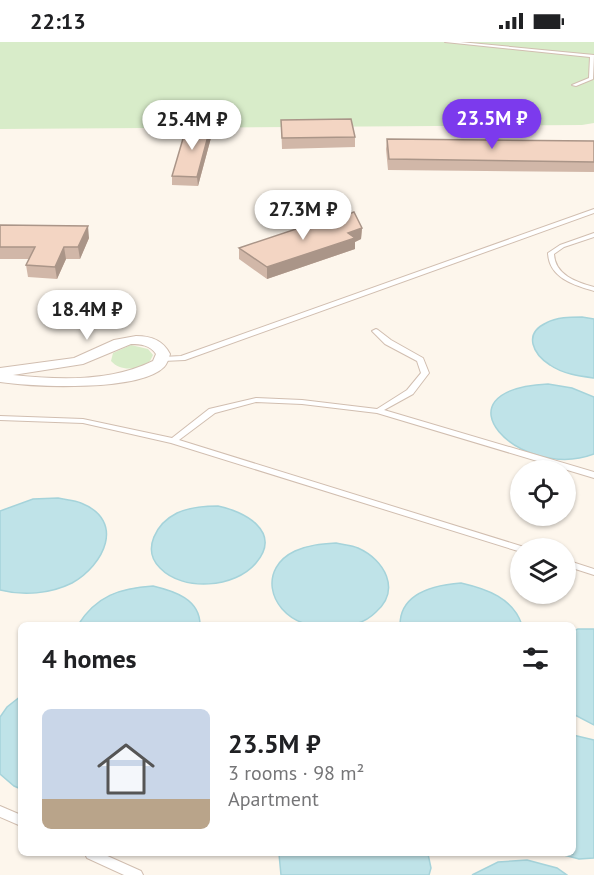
<!DOCTYPE html>
<html lang="en">
<head>
<meta charset="utf-8">
<style>
	:root { --surface:#fff; --page:#f2f2f2; --text:#202124; --muted:#757577; --line:#e0e0e0; --accent:#7c3aed }
	body { margin:0; font-family:"PT Sans",sans-serif; background:var(--page); color:var(--text); height:100vh; display:flex; flex-direction:column; font-size:22px; white-space:nowrap }
	* { box-sizing:border-box; margin:0 }
	p { font-size:20px; color:var(--muted) }
	.icon { flex:none; width:33px; height:33px; fill:none; stroke:currentColor; stroke-width:2; stroke-linecap:round; stroke-linejoin:round }
	.map { position:relative; flex:1; overflow:hidden }
	.drawer { position:absolute; left:18px; top:580px; width:558px; height:234px; display:flex; flex-direction:column; background:var(--surface); border-radius:9px; box-shadow:0 2px 4px #0004 }
	.drawer>* { flex:none }
	.buttons { position:absolute; left:510px; top:418px; display:grid; gap:12px }
	.buttons a { display:grid; place-items:center; width:66px; height:66px; border-radius:50%; background:var(--surface); box-shadow:0 2px 4px #0004; font-size:30px }
	.price { position:absolute; translate:-50% -51px; padding:0 14px; border-radius:21px; background:#fff; color:#222; font-size:20px; line-height:39px; filter:drop-shadow(0 2px 3px #0008) }
	.price::after { content:''; position:absolute; left:50%; top:36px; width:18px; height:14px; margin-left:-9px; background:inherit; clip-path:polygon(0 0,100% 0,50% 100%) }
	.price.on { background:var(--accent); color:#fff }
	ul { padding:0; list-style:none }
	li { display:flex; align-items:center; gap:18px; height:150px; padding:0 24px }
	li+li { border-top:2px solid var(--line) }
	li span { display:grid; place-items:center; flex:none; width:168px; height:120px; border-radius:9px; color:#555 }
	li>.icon { margin-inline-start:auto }
	span .icon { width:72px; height:72px; fill:#fffc; stroke-width:1 }
	li b { font-size:26px }
	h2 { display:flex; justify-content:space-between; align-items:center; height:72px; padding:0 24px; font-size:26px }
	.status { display:flex; justify-content:space-between; align-items:center; height:42px; padding:0 30px; background:var(--surface); direction:ltr }
	.status svg { height:16px; fill:currentColor }
	.map>svg:first-child { display:block }
	.green { fill:#d8ecc9 }
	.water { fill:#bfe3e8; stroke:#a5d3da; stroke-width:1.5 }
	.lines { fill:none; stroke-linecap:round; stroke-linejoin:round }
	.service-casing { stroke:#d1beb0; stroke-width:2 }
	.minor-casing { stroke:#d1beb0; stroke-width:2 }
	.service { fill:#fff; fill-rule:evenodd }
	.minor { fill:#fff; fill-rule:evenodd }
	.wall { fill:#d1b7a8 }
	.shaded-wall { fill:#aa9588 }
	.building { fill:#f3d5c3; stroke:#aa9588; stroke-width:1.5 }
</style>
</head>
<body>
<div class="status"><b>22:13</b><svg viewBox="0 0 49 12"><path d="M0 12V9h3v3zM5 12V6h3v6zM10 12V3h3v9zM15 12V0h3v12zM26 1h20v11H26zM47 4h2v5h-2z"/></svg></div>
<div class="map">
<svg width="594" height="833" viewBox="0 0 594 833">
	<rect width="100%" height="100%" fill="#fdf6ec"/>
	<path class="green" d="M0,0H594V81L582,83L0,87Z
		M131,303L148,307L153,313L150,319C138,328 121,330 111,319L113,311Z"/>
	<path class="water" d="M582,275L594,277V336C579,334 563,332 550,323C533,312 523,292 546,281C557,275 570,275 582,275Z
		M548,342L572,346L594,355V412C520,440 430,348 548,342Z
		M58,456C66,458 74,458 81,461C126,479 104,523 72,541C50,552 23,554 0,548V469L33,457Z
		M218,464C243,469 283,489 256,521C235,546 183,550 160,526C141,507 157,481 177,471C190,465 204,464 218,464Z
		M336,501C343,503 351,503 358,506C385,518 401,548 376,570C364,582 351,584 334,584C324,584 312,585 303,581C268,568 259,526 295,509C308,503 321,502 336,501Z
		M461,541C487,547 513,556 522,583H400C400,550 435,543 461,541Z
		M153,544C174,549 200,557 200,583H78C96,554 120,546 153,544Z
		M578,587H594V683L573,672V589Z
		M21,654V747L14,744L0,732V675L7,665Z
		M573,693L594,698V816L579,817L560,812H573Z
		M279,812H428L431,826L429,833H281Z
		M527,818L557,826L567,833H472L498,820Z"/>
	<g class="lines">
		<g class="service-casing">
			<path id="service" d="M445,0H460L594,13L593,37L576,44L572,43L589,36L590,15Z
				M594,167V171L185,318L163,319L159,317L163,315L181,314Z
				M594,191V195L564,205L554,212C555,233 576,240 594,245V249C574,243 549,236 548,211L560,203Z
				M376,287L378,288L391,298L423,316L429,331L413,352L384,368L594,430V436L377,371L302,362L256,360L215,371L179,398L524,505L526,507H520V510L518,509L171,401L83,381L0,378V374L83,377L172,396L209,367L256,356L302,358L377,367L407,348L421,331L417,319L385,302L372,289Z
				M566,518L594,527V533L566,524Z
				M0,764L21,773V784L0,775Z
				M85,812H103L141,829L143,833H124L87,816Z"/>
		</g>
		<g class="minor-casing">
			<path id="minor" d="M136,294C151,294 163,298 170,312C169,316 167,322 164,325C139,350 35,345 0,340V326L74,316L114,298ZM131,302C141,302 150,303 156,312L153,319C111,340 59,338 13,333L83,322Z"/>
		</g>
		<use href="#service" class="service"/>
		<use href="#minor" class="minor"/>
	</g>
	<path class="wall" d="M281,78L355,95V105L282,107Z
		M212,92L198,144L172,143V134Z
		M387,97L594,99V130L388,128L386,107Z
		M324,181L362,186L361,197L355,200V207L267,237L239,217V206Z
		M0,183L89,196L80,217H66L57,237L28,235L26,223L29,217H0Z"/>
	<path class="shaded-wall" d="M211,83L212,92L198,144L197,135Z
		M88,184L89,196L80,217L78,205Z
		M362,186L361,197L355,200V207L267,237V225L348,191Z
		M64,205L66,217L57,237L55,225Z"/>
	<path class="building" d="M351,77L355,95L282,96L281,78Z
		M187,83H211L197,135L172,134Z
		M387,97L594,99V120L389,117Z
		M354,170L362,186L348,191L355,196L267,225L239,206L320,179L324,181Z
		M0,183L88,184L78,205H64L55,225L26,223L35,205H0Z"/>
</svg>
<div class="buttons">
<a><svg class="icon" aria-label="locate" viewBox="0 0 24 24"><circle cx="12" cy="12" r="6"/><path d="M12 2v4M12 18v4M2 12h4M18 12h4"/></svg></a>
<a><svg class="icon" aria-label="layers" viewBox="0 0 24 24"><path d="M12 4l9 5-9 5-9-5zM3 14l9 5 9-5"/></svg></a>
</div>
<b class="price on" style="left:492px;top:108px">23.5M ₽</b>
<b class="price" style="left:192px;top:109px">25.4M ₽</b>
<b class="price" style="left:303px;top:199px">27.3M ₽</b>
<b class="price" style="left:87px;top:299px">18.4M ₽</b>
<section class="drawer">
<h2>4 homes<svg class="icon" aria-label="filters" viewBox="0 0 24 24"><path d="M4 7h16M4 17h16"/><circle cx="9" cy="7" r="2"/><circle cx="15" cy="17" r="2"/></svg></h2>
<ul>
<li><span style="background:linear-gradient(#c9d6e8 75%,#b9a48a 0)"><svg class="icon" aria-label="home" viewBox="0 0 24 24"><path d="M3 11l9-7 9 7M6 9v11h12V9"/></svg></span><div><b>23.5M ₽</b><p>3 rooms · 98 m²</p><p>Apartment</p></div></li>
</ul>
</section>
</div>
</body>
</html>
